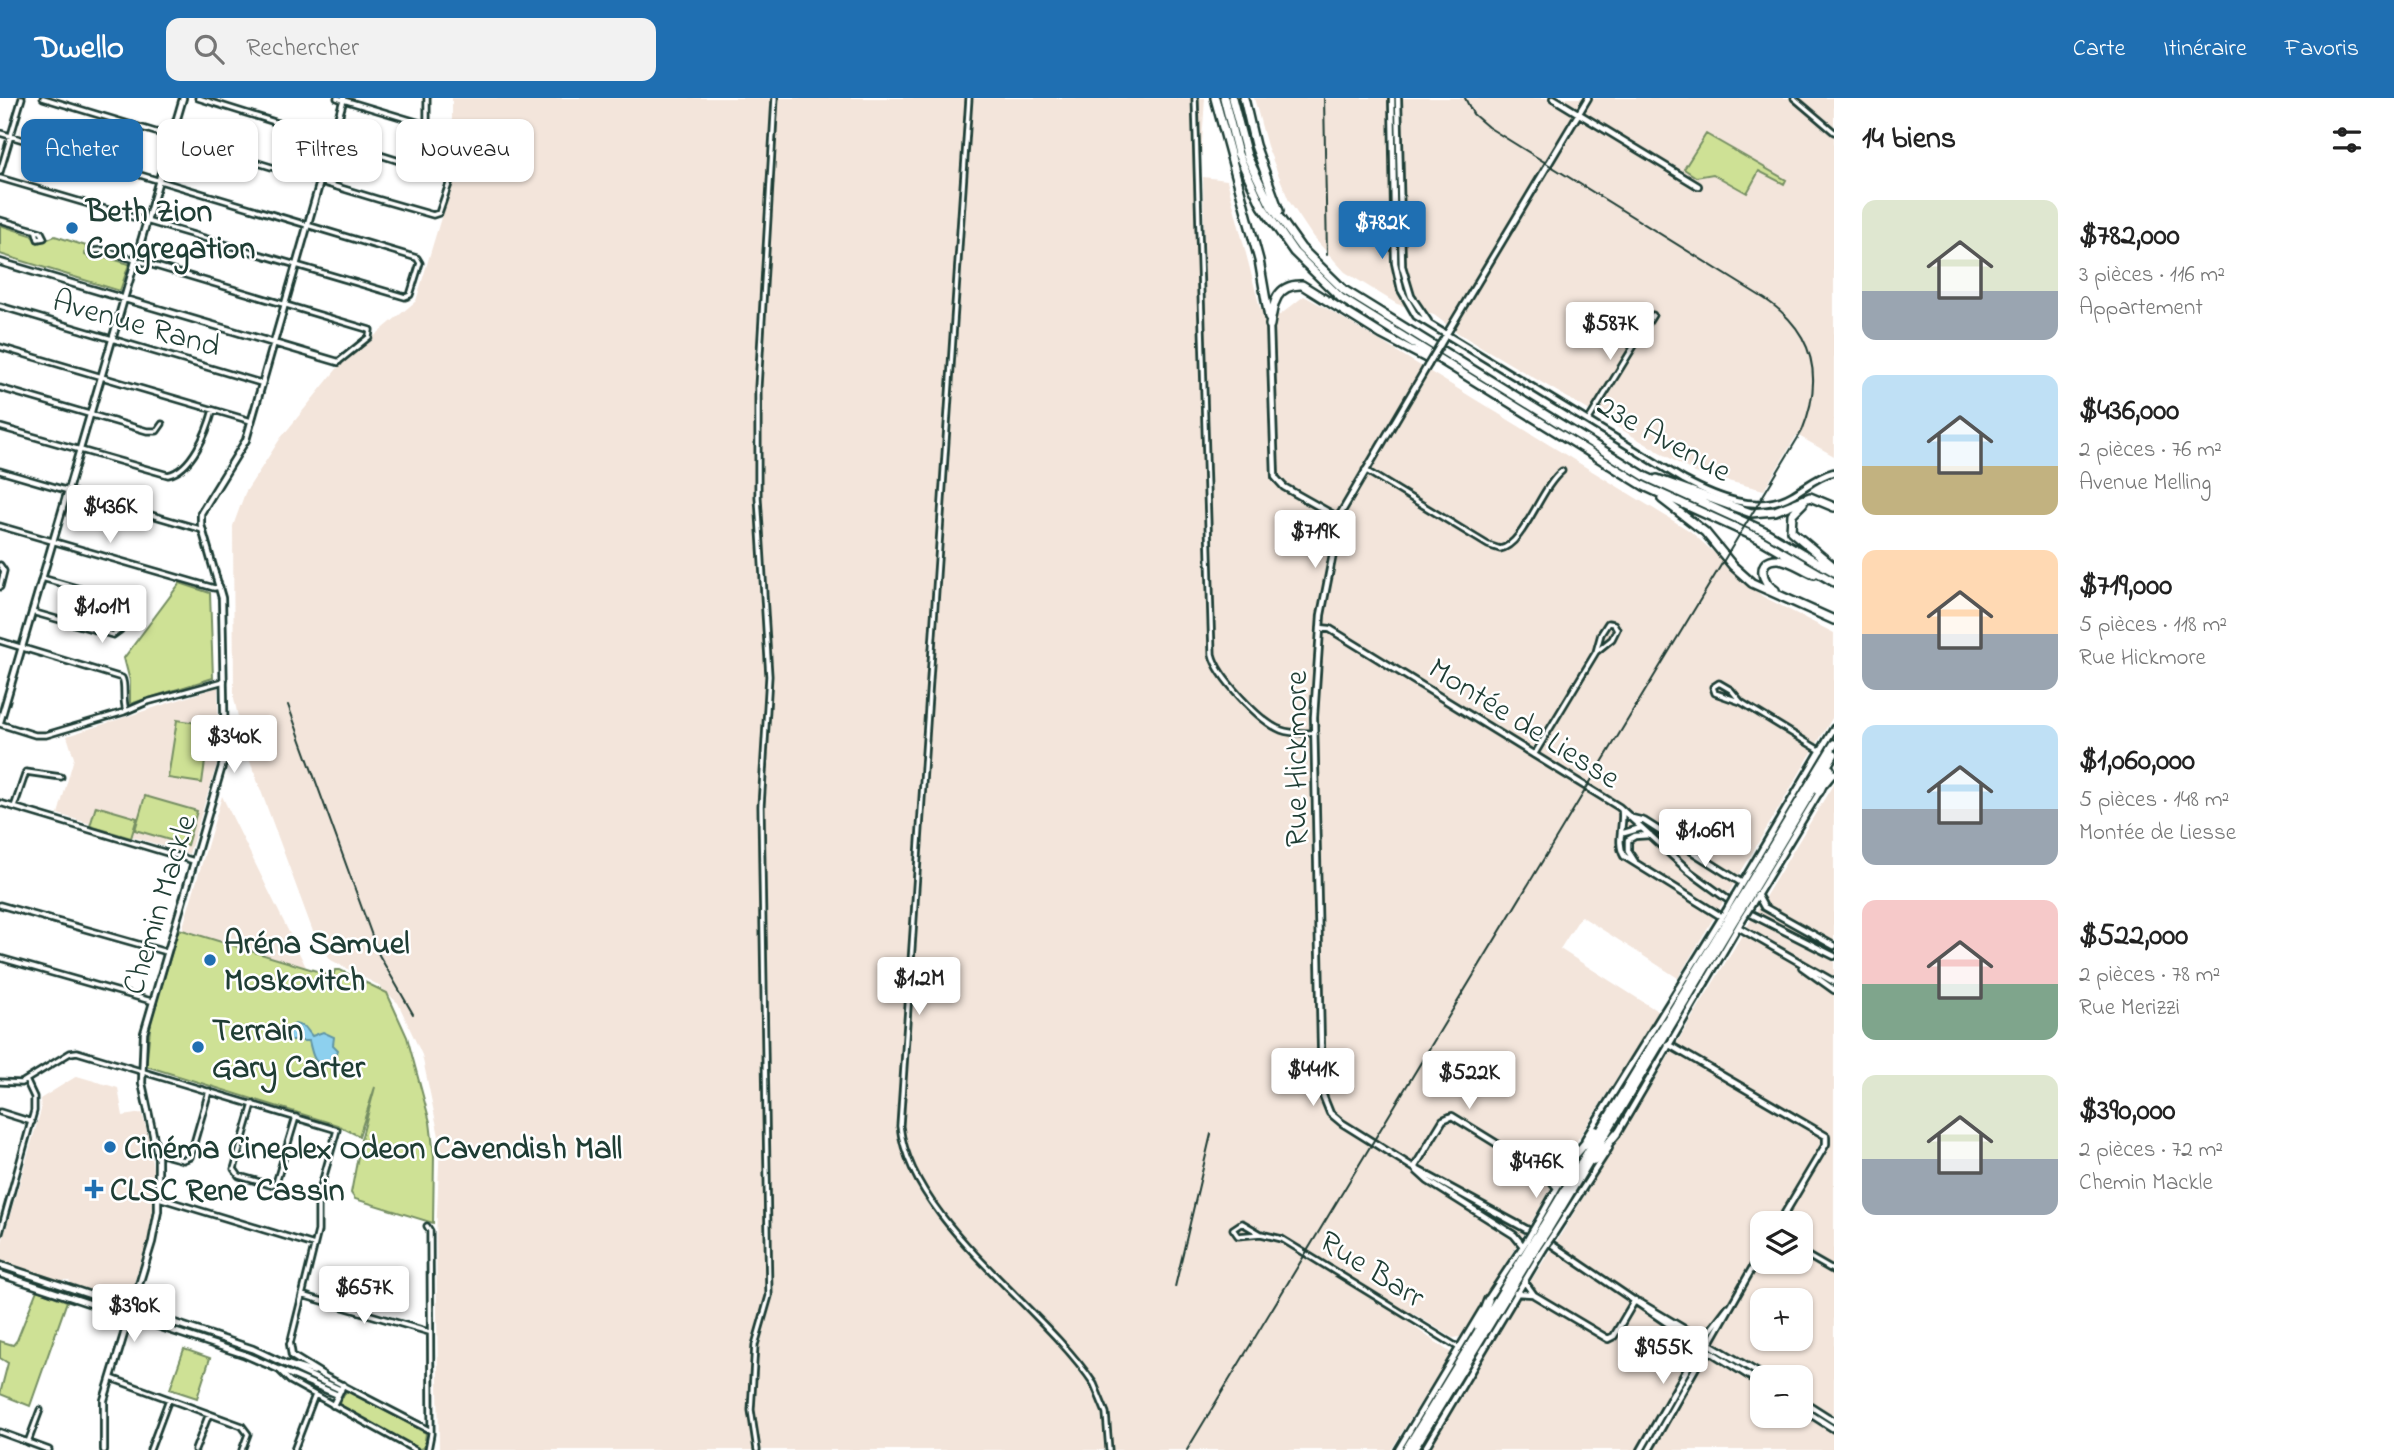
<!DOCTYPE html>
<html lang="fr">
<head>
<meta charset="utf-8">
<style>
	:root { --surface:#fff; --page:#f2f2f2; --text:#222; --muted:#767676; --accent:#1f6fb2 }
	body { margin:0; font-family:"Indie Flower",sans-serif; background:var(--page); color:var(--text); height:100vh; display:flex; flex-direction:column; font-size:26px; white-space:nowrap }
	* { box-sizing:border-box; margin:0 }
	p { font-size:23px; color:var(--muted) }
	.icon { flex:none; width:38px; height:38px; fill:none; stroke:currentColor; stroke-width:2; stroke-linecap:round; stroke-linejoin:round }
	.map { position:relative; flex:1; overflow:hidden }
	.sheet { display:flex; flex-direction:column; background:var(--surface); width:560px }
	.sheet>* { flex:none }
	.hud { position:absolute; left:21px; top:21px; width:665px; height:63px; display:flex; gap:14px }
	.tools { position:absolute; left:1750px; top:1113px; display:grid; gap:14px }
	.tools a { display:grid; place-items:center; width:63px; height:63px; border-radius:14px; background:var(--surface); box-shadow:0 2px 5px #0004; font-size:35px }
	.price { position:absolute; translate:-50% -60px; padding:0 16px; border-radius:7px; background:#fff; color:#222; font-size:23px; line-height:46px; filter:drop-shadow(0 2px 4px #0008) }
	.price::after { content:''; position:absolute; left:50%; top:42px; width:21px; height:16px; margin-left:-10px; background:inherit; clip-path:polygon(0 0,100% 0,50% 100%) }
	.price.active { background:var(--accent); color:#fff }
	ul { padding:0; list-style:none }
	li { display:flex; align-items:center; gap:21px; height:175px; padding:0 28px }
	li span { display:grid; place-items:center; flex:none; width:196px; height:140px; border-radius:14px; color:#555 }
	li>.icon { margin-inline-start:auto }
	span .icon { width:84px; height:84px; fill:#fffc; stroke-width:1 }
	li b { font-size:30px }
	h2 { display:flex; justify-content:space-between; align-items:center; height:84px; padding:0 28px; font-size:30px }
	.chip { padding:0 24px; border-radius:14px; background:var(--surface); box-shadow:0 2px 5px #0004; font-size:24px; line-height:63px }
	.chip.active { background:var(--accent); color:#fff }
	header { display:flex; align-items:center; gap:42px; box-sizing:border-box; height:98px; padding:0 35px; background:var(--accent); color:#fff }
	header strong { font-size:33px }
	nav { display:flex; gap:38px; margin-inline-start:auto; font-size:24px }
	.search { width:490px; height:63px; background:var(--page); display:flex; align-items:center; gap:18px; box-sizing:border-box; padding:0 24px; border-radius:14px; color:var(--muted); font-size:26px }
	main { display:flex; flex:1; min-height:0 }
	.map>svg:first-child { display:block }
	.built { fill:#f3e5db; fill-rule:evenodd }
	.green { fill:#cee195; stroke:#768f64; stroke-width:2 }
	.water { fill:#8dd0ee; stroke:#6195a4; stroke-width:2 }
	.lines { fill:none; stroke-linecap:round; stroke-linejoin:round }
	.street-casing { stroke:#1f3d34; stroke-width:9 }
	.secondary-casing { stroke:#1f3d34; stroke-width:10 }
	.highway-casing { stroke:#1f3d34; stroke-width:12 }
	.street { stroke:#fff; stroke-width:3.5 }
	.secondary { stroke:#fff; stroke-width:4.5 }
	.highway { stroke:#fff; stroke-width:7 }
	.rail { stroke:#1f3d34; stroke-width:2 }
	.secondary-bridge-casing { stroke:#1f3d34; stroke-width:10; stroke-linecap:butt }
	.highway-bridge-casing { stroke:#1f3d34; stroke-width:12; stroke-linecap:butt }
	.secondary-bridge { stroke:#fff; stroke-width:4.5 }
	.highway-bridge { stroke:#fff; stroke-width:7 }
	.poi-dot { fill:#1f6fb2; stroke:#fff; stroke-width:2.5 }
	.labels { text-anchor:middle; stroke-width:5; stroke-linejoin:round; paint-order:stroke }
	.poi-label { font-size:32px; font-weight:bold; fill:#1f3d34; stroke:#fff; text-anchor:start }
	.street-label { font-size:32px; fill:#1f3d34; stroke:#fff }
</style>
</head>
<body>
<header>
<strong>Dwello</strong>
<div class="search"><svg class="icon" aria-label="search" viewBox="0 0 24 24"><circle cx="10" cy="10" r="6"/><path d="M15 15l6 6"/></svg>Rechercher</div>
<nav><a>Carte</a><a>Itinéraire</a><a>Favoris</a></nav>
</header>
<main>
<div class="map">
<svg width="1834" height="1352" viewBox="0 0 1834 1352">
	<rect width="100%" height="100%" fill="#fff"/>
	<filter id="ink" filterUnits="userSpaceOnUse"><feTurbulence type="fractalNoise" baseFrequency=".0143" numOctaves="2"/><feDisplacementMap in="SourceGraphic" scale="14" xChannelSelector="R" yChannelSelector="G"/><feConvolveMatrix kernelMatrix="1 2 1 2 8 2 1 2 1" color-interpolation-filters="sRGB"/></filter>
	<g filter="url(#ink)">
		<path class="built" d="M452,0H1205L1196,134L1207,516L1209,396L1203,79L1227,82L1260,210L1280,217L1304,198L1326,210L1690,433L1762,498L1834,535V617L1678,880L1581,818L1560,851L1659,914L1557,1074L1549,1095L1460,1239L1453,1240L1414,1216L1410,1226L1451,1255L1391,1352H439L436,1140L440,1043L422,957L398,905L378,887L331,862L315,839L244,647L234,600L233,428L245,395L280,341L340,267L416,203L452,83Z
			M1254,0H1834V358L1797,337L1764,392L1695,375L1458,235L1434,217L1397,206L1345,174L1313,139L1289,103L1267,48Z
			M218,589V662L189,756L58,716L74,660L67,638Z
			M1834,685V1352H1429L1504,1224L1560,1138ZM1762,1125H1801V1164H1762ZM1762,1202H1801V1241H1762ZM1762,1279H1801V1318H1762Z
			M222,698L306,869L182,832Z
			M77,978L118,990L123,1018L142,1015L149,1041L154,1080L153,1112L148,1141L128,1204L71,1186L69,1182H57L0,1163V1151L41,1012L40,1001Z"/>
		<path class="green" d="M1706,36L1786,82L1784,86L1759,73L1747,95L1713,76L1696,79L1684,71Z
			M0,127L31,137L38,145L55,138L86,148L85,157L90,160L99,157L129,166L120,193L0,156Z
			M180,485L210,495L213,580L130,606V583L124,560Z
			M177,622L210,627L202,685L168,680Z
			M145,698L197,713L187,747L135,732Z
			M96,708L137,720L131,740L90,728Z
			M179,831L333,878L335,872H340L387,895L407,939L430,1024L434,1058L433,1125L355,1101L351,1095L361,1042L375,989L359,1038L337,1027L146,968L151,922Z
			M37,1192L67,1203L30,1308L0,1296L8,1265L0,1260V1243L13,1247L17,1242Z
			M184,1251L210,1260L197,1300L170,1291Z
			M347,1292L426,1335L424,1350L419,1351L338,1307Z"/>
		<path class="water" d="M295,926L305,929L312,938L323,934L334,939L333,947L338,952L334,962C313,973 313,957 309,943H289L286,932Z"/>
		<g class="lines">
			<g class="street-casing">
				<path id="street" d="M43,0L377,101L433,117L439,115L450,83L444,77L198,0
					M337,0L427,27
					M969,0L900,1028C911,1124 1041,1206 1094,1286L1106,1315L1109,1352
					M1195,0L1212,556C1217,578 1260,624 1281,632C1291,636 1303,635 1314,635
					M1794,0L1834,34
					M0,35L417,160L420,165L410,197L405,199L0,80
					M421,67L427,48V0
					M0,74L22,0
					M0,122L41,134L44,140L38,141L36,134
					M93,153L102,152L370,232L369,239L338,264
					M0,208L261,285
					M0,249L251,323
					M0,290L147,333H157L162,326
					M1588,323L1653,217
					M0,329L168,377C192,372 207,334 213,312
					M1365,372L1488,447L1500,451C1524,447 1540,390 1562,373
					M0,373L203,432
					M0,428L214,490L220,489
					M0,467L4,473L0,489
					M32,514L113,537L120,532L134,511L129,505L42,480
					M0,543L122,580C126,586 122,602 126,612
					M1741,604L1715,595L1713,589L1719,585L1731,592L1741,604L1821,653
					M0,626L35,637H46L124,614L147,604L224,583
					M1534,657L1596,554L1612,541L1617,531L1614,526L1608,525L1601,536L1596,554
					M0,705L194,763
					M14,709L26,674L61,679
					M0,807L166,854
					M0,860L151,903
					M0,984L21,985L70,955L77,954L337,1032L318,1099V1133L290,1246
					M253,1006L234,1071L239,1078L270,1087L276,1085L296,1019
					M0,1014L32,1024
					M157,1055L183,1062L190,1059L209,993
					M159,1100L314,1147
					M427,1128L430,1133L431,1336L428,1352
					M0,1135L34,1013V999L26,982
					M1261,1136L1238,1138L1233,1131L1242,1125L1261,1136L1282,1141L1459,1250
					M1801,1154L1834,1173
					M302,1197L429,1234
					M288,1266L314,1274
					M279,1272L290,1283L415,1352
					M321,1276L431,1333
					M111,1280L242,1328L248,1336L242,1352
					M0,1334L49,1352
					M28,1344L40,1312
					M150,1352L169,1301
					M195,1352L209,1316
					M294,1352L315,1297
					M757,1352L751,1312L755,1247L769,1198L761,708L769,578L758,399V289L775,0"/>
			</g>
			<g class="secondary-casing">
				<path id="secondary" d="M1392,0L1395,165L1401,192L1416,218L1684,382C1716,399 1757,417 1792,397C1806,389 1818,378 1834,374
					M1398,0L1402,168L1411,198L1428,223
					M1553,0L1698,88
					M0,164L338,264
					M1270,227L1275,379L1284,389L1339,420
					M1440,247L1588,0
					M1428,267L1341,415L1321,517L1314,619L1322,995L1330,1015L1342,1025L1414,1070L1528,1132
					M1320,530L1330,531L1619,709L1690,774L1727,801
					M0,624L183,0
					M1825,686L1834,675
					M1622,713C1624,728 1616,744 1624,758L1722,819
					M1632,720L1644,723L1742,785
					M1624,735L1641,730
					M1635,764L1628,753V742L1635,738L1650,737
					M1735,797L1834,630
					M1758,798L1764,809L1834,848
					M1752,806L1820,693
					M1751,816L1834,858
					M1738,829L1834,884
					M1802,869L1834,892
					M1668,946L1826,1038V1046L1779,1125
					M1617,1036L1742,822
					M1585,1041L1726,813
					M1414,1070L1443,1022L1452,1018L1546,1076L1557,1090
					M1417,1073L1428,1083L1514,1137L1523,1148
					M1547,1076L1564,1079
					M1536,1127L1577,1055
					M1553,1137L1609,1050
					M1551,1146L1698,1246L1762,1286
					M0,1167L253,1251L341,1292
					M0,1176L243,1256L338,1297
					M1524,1183L1534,1197L1608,1241L1614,1238L1635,1202
					M1516,1195L1533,1196
					M1488,1201L1527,1142
					M1639,1204L1765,1279
					M290,1246L292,1258L323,1277
					M1801,1302L1834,1323
					M333,1307L343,1287
					M1801,1310L1834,1331
					M104,1352V1302L152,1144L158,1113V1060L142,985L144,935L225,658L222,500L201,427V415L246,342L344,0
					M1398,1352L1482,1212
					M1424,1352L1543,1152
					M1641,1352L1706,1238L1728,1209
					M1649,1352L1762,1153"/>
			</g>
			<g class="highway-casing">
				<path id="highway" d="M1215,0L1259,162L1269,220
					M1224,0L1238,56L1262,108L1294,154L1341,200L1644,388L1758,440L1834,484
					M1232,0L1247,58L1271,108L1301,150L1344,192L1646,379L1764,433L1834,474
					M1244,0L1255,47L1279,113
					M1270,227C1273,206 1276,186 1302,187L1382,237L1428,261
					M1657,381L1751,415L1775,413L1810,399L1834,409
					M1662,401L1705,434L1733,468L1752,485L1834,522
					M1803,405L1792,416L1791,433L1834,469
					M1775,492C1761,485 1756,461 1777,461C1789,461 1804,472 1814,476
					M1819,694L1830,671
					M1741,800L1834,646
					M1746,803L1834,656
					M1575,1057L1596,1033
					M1594,1063L1616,1036
					M1542,1130L1731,816
					M1547,1133L1736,819
					M1478,1228L1488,1202
					M1406,1352L1532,1145
					M1413,1352L1537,1148"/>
			</g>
			<use href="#street" class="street"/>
			<use href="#secondary" class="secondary"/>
			<use href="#highway" class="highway"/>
			<path class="rail" d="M1324,0L1327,157
				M288,607L379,857L413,916
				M1175,1189L1211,1036
				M1187,1352L1802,333C1824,279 1814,234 1765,201L1488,29L1473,16L1465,0"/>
			<g class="secondary-bridge-casing">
				<path id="secondary-bridge" d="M1428,267L1440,247
					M1726,813L1735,797
					M1742,822L1752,806
					M1527,1142L1536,1127
					M1543,1152L1553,1137"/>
			</g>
			<g class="highway-bridge-casing">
				<path id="highway-bridge" d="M1731,816L1741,800
					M1736,819L1746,803
					M1532,1145L1542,1130
					M1537,1148L1547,1133"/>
			</g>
			<use href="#secondary-bridge" class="secondary-bridge"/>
			<use href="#highway-bridge" class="highway-bridge"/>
		</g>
	</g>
	<g class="poi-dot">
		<circle cx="72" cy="130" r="7"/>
		<circle cx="210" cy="862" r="7"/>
		<circle cx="198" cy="949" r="7"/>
		<circle cx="110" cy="1049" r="7"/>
		<path d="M90.5 1080.5h7v7h7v7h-7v7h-7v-7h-7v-7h7z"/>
	</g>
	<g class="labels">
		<g class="poi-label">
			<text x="86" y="123">Beth Zion<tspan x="86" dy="37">Congregation</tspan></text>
			<text x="224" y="855">Aréna Samuel<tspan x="224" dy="37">Moskovitch</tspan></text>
			<text x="212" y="942">Terrain<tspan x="212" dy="37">Gary Carter</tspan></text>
			<text x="124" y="1060">Cinéma Cineplex Odeon Cavendish Mall</text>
			<text x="110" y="1102">CLSC Rene Cassin</text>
		</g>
		<g class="street-label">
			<text transform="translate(137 224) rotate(16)" y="11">Avenue Rand</text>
			<text transform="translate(1665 339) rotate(29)" y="11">23e Avenue</text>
			<text transform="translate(1525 624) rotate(32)" y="11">Montée de Liesse</text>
			<text transform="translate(1295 661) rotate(-90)" y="11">Rue Hickmore</text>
			<text transform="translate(158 806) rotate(-73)" y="11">Chemin Mackle</text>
			<text transform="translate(1373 1170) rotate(32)" y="11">Rue Barr</text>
		</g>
	</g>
</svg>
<div class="tools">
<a><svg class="icon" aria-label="layers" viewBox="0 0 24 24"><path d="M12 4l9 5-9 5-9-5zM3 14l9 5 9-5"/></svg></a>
<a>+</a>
<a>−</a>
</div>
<b class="price active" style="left:1382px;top:163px">$782K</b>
<b class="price" style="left:1610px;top:264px">$587K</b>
<b class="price" style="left:110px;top:447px">$436K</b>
<b class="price" style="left:1315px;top:472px">$719K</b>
<b class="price" style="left:102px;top:547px">$1.01M</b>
<b class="price" style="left:234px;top:677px">$340K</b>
<b class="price" style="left:1705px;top:771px">$1.06M</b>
<b class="price" style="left:919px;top:919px">$1.2M</b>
<b class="price" style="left:1313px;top:1010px">$441K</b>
<b class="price" style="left:1469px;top:1013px">$522K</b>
<b class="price" style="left:1536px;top:1102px">$476K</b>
<b class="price" style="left:364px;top:1228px">$657K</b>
<b class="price" style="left:134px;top:1246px">$390K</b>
<b class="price" style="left:1663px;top:1288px">$955K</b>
<div class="hud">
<a class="chip active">Acheter</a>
<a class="chip">Louer</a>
<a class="chip">Filtres</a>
<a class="chip">Nouveau</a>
</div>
</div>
<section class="sheet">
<h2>14 biens<svg class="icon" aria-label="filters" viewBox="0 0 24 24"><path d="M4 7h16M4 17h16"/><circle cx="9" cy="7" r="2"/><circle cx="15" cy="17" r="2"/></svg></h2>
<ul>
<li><span style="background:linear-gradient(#dfe7d0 65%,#9aa5b1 0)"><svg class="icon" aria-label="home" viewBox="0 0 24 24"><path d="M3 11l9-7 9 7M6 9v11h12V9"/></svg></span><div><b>$782,000</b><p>3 pièces · 116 m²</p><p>Appartement</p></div></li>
<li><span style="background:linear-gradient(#bfe0f5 65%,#c2b280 0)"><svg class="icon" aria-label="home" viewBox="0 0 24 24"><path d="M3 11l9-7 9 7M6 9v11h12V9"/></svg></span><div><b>$436,000</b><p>2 pièces · 76 m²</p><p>Avenue Melling</p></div></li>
<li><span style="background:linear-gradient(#ffd9b3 60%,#9aa5b1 0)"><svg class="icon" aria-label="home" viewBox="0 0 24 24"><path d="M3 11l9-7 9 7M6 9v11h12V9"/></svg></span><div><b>$719,000</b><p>5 pièces · 118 m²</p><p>Rue Hickmore</p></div></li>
<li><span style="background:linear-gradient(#bfe0f5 60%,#9aa5b1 0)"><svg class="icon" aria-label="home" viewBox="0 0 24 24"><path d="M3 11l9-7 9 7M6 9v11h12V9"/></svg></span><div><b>$1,060,000</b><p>5 pièces · 148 m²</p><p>Montée de Liesse</p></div></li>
<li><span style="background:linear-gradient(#f6c9c9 60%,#7fa58c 0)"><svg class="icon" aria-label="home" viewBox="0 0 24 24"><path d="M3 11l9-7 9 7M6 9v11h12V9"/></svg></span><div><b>$522,000</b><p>2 pièces · 78 m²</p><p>Rue Merizzi</p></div></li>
<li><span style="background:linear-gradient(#dfe7d0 60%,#9aa5b1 0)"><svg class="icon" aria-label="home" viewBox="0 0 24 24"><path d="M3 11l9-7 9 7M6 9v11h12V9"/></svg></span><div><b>$390,000</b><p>2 pièces · 72 m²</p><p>Chemin Mackle</p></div></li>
</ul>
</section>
</main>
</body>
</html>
